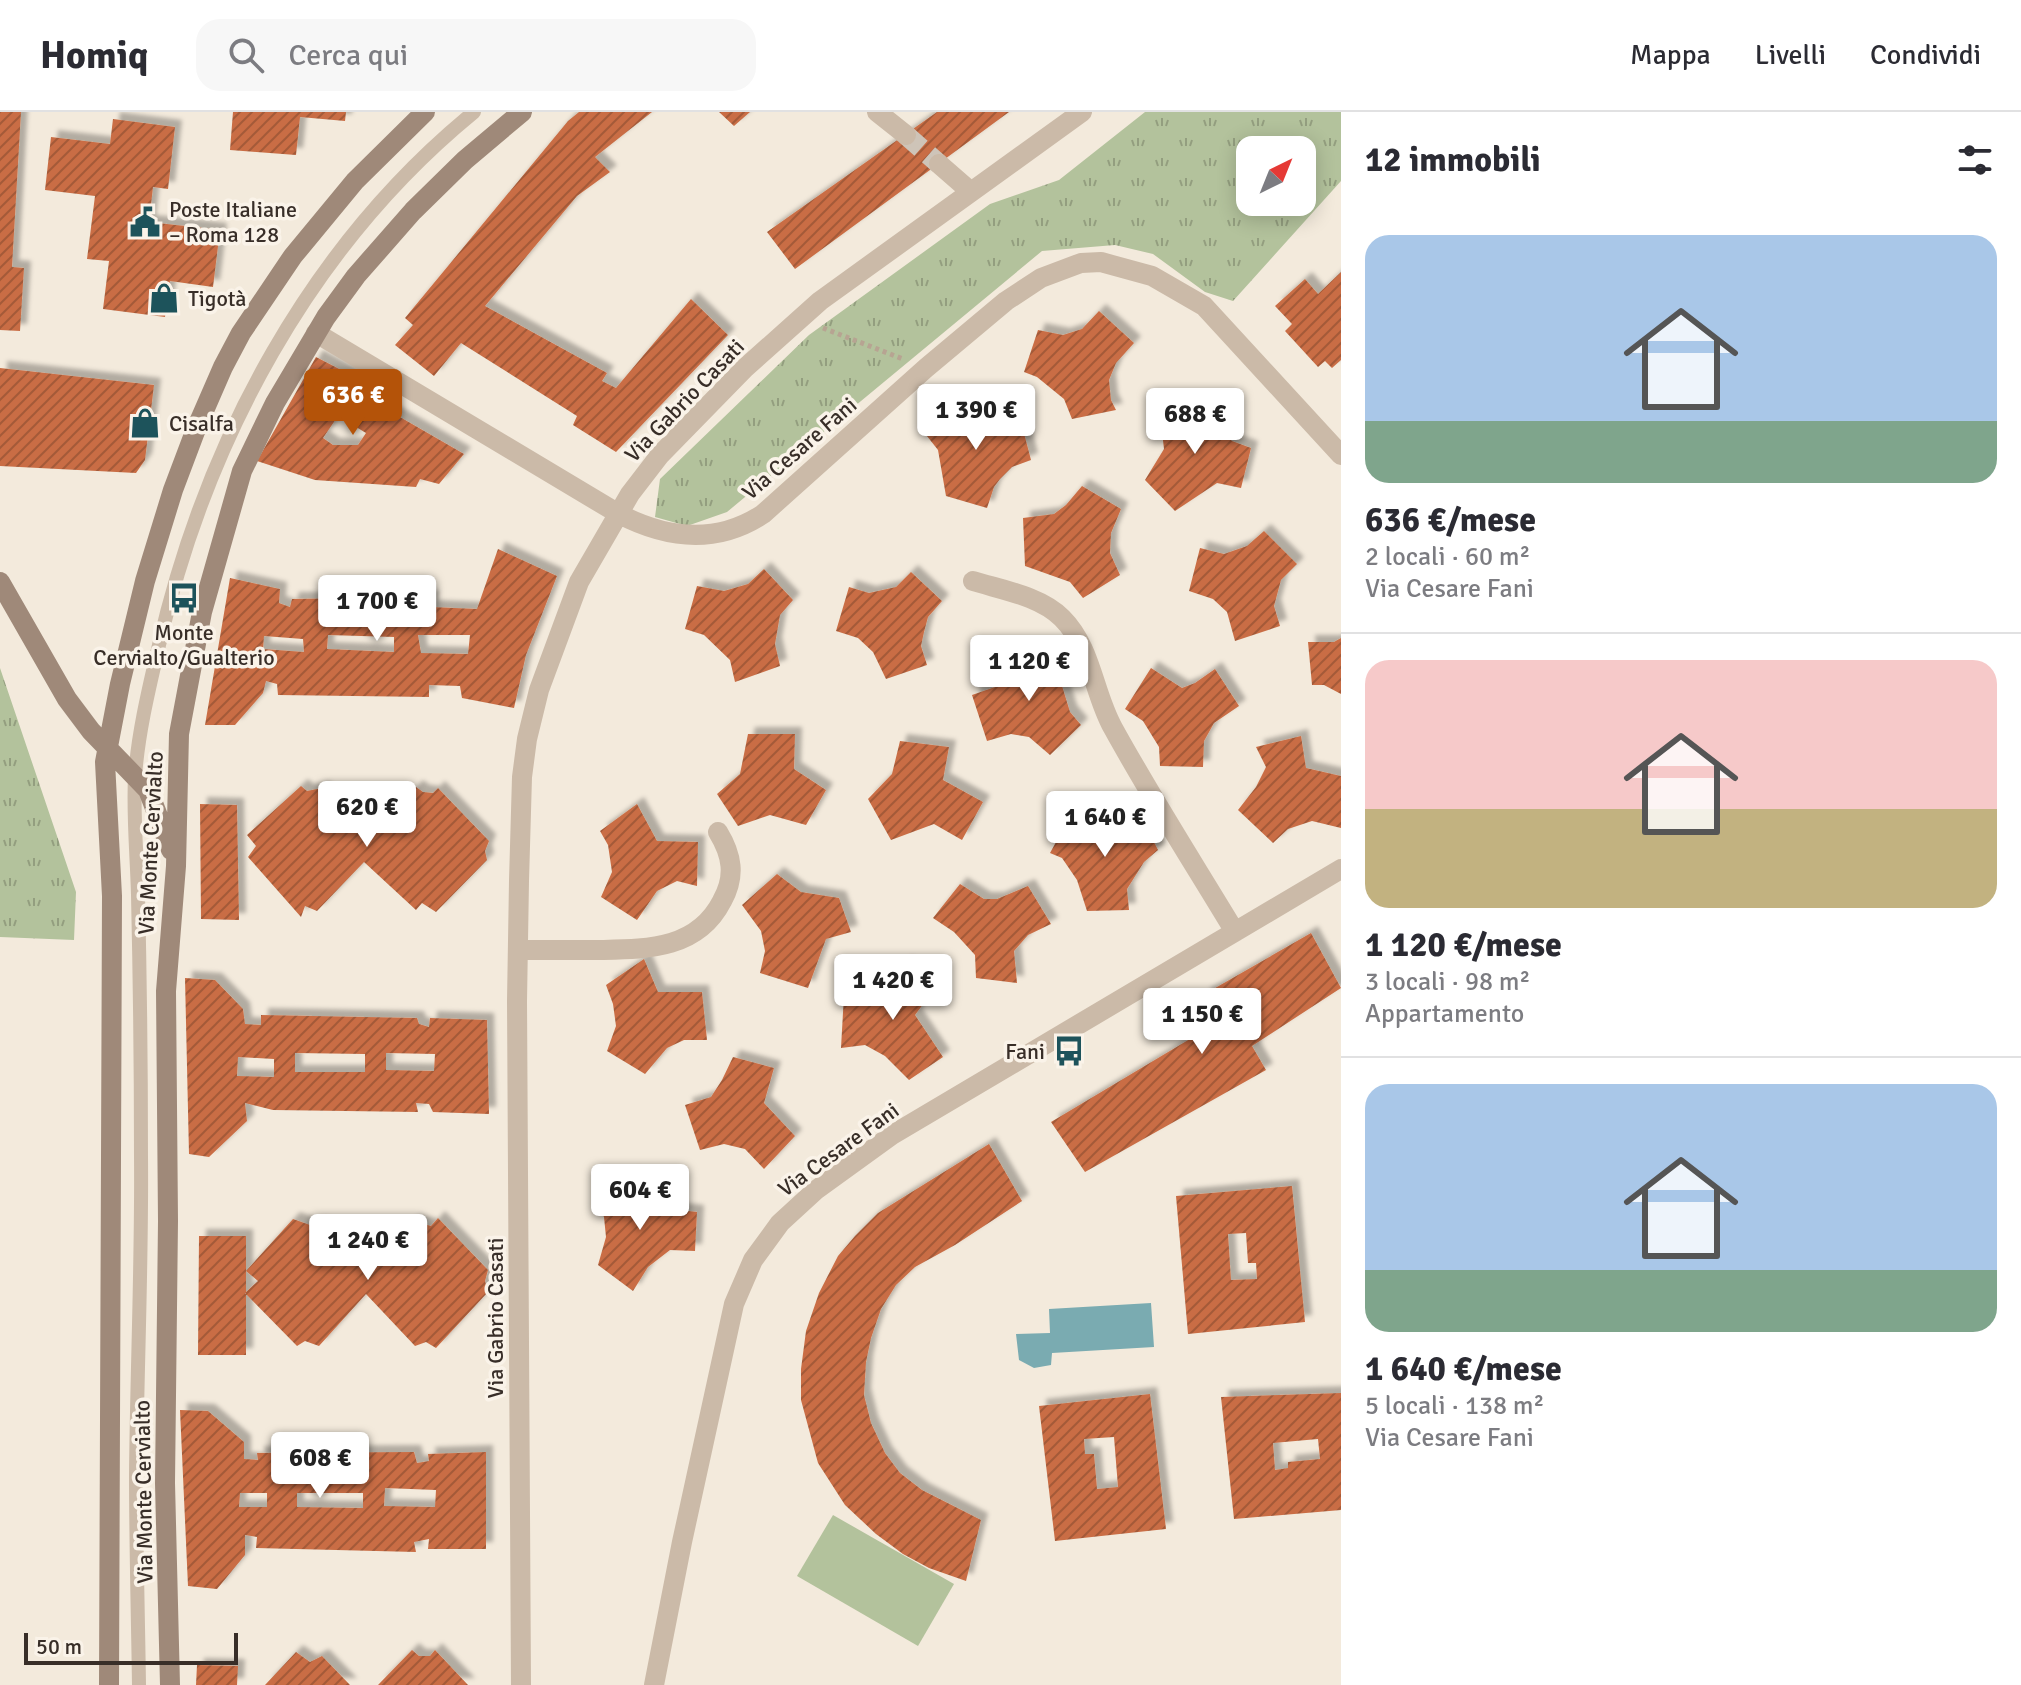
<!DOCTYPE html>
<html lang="it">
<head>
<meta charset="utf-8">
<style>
	:root { --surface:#fff; --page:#f7f7f7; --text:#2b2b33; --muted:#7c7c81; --line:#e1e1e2; --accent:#b45309 }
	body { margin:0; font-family:Signika,sans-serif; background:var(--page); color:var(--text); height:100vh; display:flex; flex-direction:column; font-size:30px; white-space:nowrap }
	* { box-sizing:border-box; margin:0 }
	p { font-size:26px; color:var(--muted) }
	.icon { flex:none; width:44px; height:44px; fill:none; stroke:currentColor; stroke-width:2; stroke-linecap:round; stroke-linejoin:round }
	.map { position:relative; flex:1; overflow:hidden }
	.drawer { display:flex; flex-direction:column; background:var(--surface); width:680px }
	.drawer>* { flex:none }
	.needle { width:52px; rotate:43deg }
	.controls { position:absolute; left:1236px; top:24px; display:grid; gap:16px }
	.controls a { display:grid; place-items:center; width:80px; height:80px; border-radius:16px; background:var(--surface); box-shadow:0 4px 20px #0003; font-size:40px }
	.scale { position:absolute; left:24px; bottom:20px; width:214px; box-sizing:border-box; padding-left:8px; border:4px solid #382e28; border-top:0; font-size:22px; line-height:28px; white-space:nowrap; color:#382e28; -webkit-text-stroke:6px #faf3e9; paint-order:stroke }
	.price { position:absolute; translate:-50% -68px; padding:0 18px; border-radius:8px; background:#fff; color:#222; font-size:26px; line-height:52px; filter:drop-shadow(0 2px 4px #0008) }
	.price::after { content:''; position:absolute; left:50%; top:48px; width:24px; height:18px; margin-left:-12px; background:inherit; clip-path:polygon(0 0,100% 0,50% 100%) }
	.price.on { background:var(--accent); color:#fff }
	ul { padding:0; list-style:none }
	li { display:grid; align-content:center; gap:16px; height:424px; padding:0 24px }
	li+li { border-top:2px solid var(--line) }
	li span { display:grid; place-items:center; height:248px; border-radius:24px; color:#555 }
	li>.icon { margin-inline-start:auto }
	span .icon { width:144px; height:144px; fill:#fffc; stroke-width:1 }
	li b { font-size:34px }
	h2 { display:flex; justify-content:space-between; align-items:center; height:96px; padding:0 24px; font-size:34px }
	header { display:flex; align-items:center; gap:48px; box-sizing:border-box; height:112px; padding:0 40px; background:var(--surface); border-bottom:2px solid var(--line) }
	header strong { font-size:38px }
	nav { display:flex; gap:44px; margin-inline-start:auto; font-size:28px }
	.search { width:560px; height:72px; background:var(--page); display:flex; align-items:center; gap:20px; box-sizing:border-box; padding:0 28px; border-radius:24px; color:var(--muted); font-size:30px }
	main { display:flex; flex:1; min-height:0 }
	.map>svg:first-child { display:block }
	.park { fill:url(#park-tufts); fill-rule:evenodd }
	.pitch { fill:#b3c29c }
	.water { fill:#7aabb1 }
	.building { fill:url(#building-hatch); fill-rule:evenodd; filter:url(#shadow) }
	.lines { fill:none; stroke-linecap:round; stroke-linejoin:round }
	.street-tunnel { stroke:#cec4b8; stroke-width:20; stroke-dasharray:20 10; stroke-linecap:butt }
	.path { stroke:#b7a492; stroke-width:5; stroke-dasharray:4 4; stroke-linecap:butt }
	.lane { stroke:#cbbaa8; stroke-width:14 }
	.street { stroke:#cbbaa8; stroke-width:20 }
	.secondary { stroke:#9f8979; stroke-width:20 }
	.labels { text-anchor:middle; stroke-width:7; stroke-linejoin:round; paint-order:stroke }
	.poi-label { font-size:22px; fill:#382e28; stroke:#faf3e9; text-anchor:start }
	.street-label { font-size:22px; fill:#382e28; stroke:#faf3e9 }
</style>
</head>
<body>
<header>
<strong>Homiq</strong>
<div class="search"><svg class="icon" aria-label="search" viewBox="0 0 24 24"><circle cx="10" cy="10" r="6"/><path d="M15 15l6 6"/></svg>Cerca qui</div>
<nav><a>Mappa</a><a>Livelli</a><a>Condividi</a></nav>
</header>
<main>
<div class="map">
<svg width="1341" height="1573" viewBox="0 0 1341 1573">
	<defs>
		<pattern id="park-tufts" width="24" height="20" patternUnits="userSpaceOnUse" patternTransform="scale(2)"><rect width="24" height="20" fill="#b3c29c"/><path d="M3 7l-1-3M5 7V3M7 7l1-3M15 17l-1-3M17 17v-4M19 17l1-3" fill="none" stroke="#939e7f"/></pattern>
		<pattern id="building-hatch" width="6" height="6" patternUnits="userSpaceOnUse" patternTransform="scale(2)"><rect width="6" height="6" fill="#c96d44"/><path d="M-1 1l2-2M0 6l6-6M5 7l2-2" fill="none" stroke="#a45a39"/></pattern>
		<filter id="shadow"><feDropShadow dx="7" dy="-7" stdDeviation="2" flood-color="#0004"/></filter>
	</defs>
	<rect width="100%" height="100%" fill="#f3eadc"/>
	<path class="park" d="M1145,0H1341V69L1233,189L1205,180L1153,142L1115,133L1042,139L727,400L687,414L655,405L660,367L809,223L990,92L1059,68ZM1250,38H1302V90H1250Z
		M0,556L76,780L74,828L0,825Z"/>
	<path class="pitch" d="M833,1403L954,1472L918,1534L797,1464Z"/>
	<path class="water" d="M1151,1191L1154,1235L1052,1241L1051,1253L1034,1256L1019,1248L1016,1222L1050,1221L1049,1197Z"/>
	<path class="building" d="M0,0H21L12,155L24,156L20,219L0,218Z
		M233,0H346L345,9L300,5L296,43L230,38Z
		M579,0H652L595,45L610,60L577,84L485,194L607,261L602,269L616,276L691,187L728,223L616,340L573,313L577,304L461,231L434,264L395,233L413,213L405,206L568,9Z
		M719,0H750L734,14Z
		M937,0H1009L795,157L767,120Z
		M113,7L175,15L168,77L153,75L149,110L220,118L213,175L170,169L165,205L103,197L109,149L87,147L95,84L45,78L51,25L110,32Z
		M1341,160V248L1332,256L1325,249L1318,255L1285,219L1292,212L1275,194L1305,167L1318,182Z
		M1099,199L1134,231L1116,251L1109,268L1111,288L1116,298L1072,307L1064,287L1037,265L1024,260L1038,218L1063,223L1082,217Z
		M316,245L374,275L367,286L464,342L439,372L420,367L416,375L315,368L257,349ZM338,304L366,321L358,333H333L323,326Z
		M0,256L154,273L145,348L136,361L0,354Z
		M1206,287L1209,306L1232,329L1251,336L1241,376L1217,371L1175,399L1145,368L1164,337L1160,302Z
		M956,288L978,307L995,308L1019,302L1031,348L1012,355L1000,367L994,375L987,396L946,384L938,338L923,319Z
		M1082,374L1121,397L1111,421L1110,441L1120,463L1083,486L1070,470L1025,454L1023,406L1054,402L1066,393Z
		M1264,419L1297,452L1281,468L1274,494L1280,514L1235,529L1227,500L1213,487L1189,479L1200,436L1224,442L1247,434Z
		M498,437L557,464L526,543L514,596L462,586L460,574L429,573V585L278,583L277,572L266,569L263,581L235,613H205L230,466L280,477L279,491L290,495L292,487L432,485L431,495L477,497ZM328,523L394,525V540L327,537ZM418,523H470L468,542L421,541ZM264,524L303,527L304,540L263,537Z
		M764,457L793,488L780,503L775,532L780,554L735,570L730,548L704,523L685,517L697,474L724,479L748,472Z
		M911,460L942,489L928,505L924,520L921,534L927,553L886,567L873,540L858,526L836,519L849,475L869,481L896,475Z
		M1341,526V582L1324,573H1312L1308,530H1334Z
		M1021,536L1065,547L1059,564L1070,600L1081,613L1050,643L1029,625L1011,622L987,629L972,583L995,575L1007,562Z
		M1151,556L1182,576L1195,571L1215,557L1239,594L1214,611L1204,629L1203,655L1160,654L1159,635L1143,609L1125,597Z
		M748,622H795L794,657L826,678L806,713L770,703L738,714L717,682L740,662Z
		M1301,624L1306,656L1341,664V716L1312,709L1288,717L1273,731L1238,698L1256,675L1266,655L1256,635Z
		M900,629L949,635L943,668L983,690L962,728L934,712L891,728L868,687L892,662Z
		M301,674L307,679L322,676L372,720L416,675L423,680L433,681L438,676L489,729L485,739L487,748L436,800L422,791L416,798L364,750L317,799L305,794L301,805L248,745L256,734L247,723Z
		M200,692L237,693L239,808L201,807Z
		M637,692L657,729L698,730L697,774L677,769L657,779L637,808L601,785L612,760L608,733L600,719Z
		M1139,700L1158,738L1144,750L1127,777L1129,798L1087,799L1077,768L1062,746L1050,741L1071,703L1104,720Z
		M777,762L801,780L839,786L851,820L826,827L808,876L760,861L765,839L761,819L742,793Z
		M960,772L984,787H997L1028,774L1051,812L1028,823L1014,839L1017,871L976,866L975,843L954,820L933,806Z
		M1311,821L1341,876L1252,934L1266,958L1085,1060L1051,1010L1220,909L1203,883Z
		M644,847L658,880H702L707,928H684L667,936L645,962L607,939L616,914L613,892L606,873Z
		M905,851L938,872L915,903L943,945L909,968L885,944L865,933L841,936L844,883L877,882Z
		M185,866L215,868L243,897L245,912L261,913V903L417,906L419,912L429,915L430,906L487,908L489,1002L433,1000L429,992L416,991L418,1000L273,998L245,991L247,1009L209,1045L189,1042ZM295,941L365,942V960H295ZM386,941L435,942L434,959L386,958ZM238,945L274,947V965L237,964Z
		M733,945L774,956L764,991L795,1024L764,1057L745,1037L724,1032L700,1038L685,993L711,985L722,968Z
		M989,1032L1022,1089L955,1133L915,1155L896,1173L881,1197L871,1226L866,1250L864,1283L871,1311L885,1341L900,1361L922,1378L981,1408L966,1469L929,1456L903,1442L876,1422L845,1393L818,1351L801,1288V1257L806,1219L819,1181L838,1144L855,1124L878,1101Z
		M632,1062L652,1095L697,1100L695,1139L670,1138L648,1155L633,1179L598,1153L606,1125L604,1105L596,1088Z
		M1292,1074L1305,1210L1188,1222L1176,1084ZM1246,1121L1248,1151H1256L1257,1167L1231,1168L1228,1122Z
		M438,1106L488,1158L485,1169L488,1180L436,1236L426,1230L415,1234L366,1182L319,1234L305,1229L297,1234L245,1181L258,1169L246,1159L293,1107L310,1113L322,1112L366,1153L413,1109L431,1114Z
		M199,1124H246V1243H198Z
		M1341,1281V1398L1234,1407L1221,1285ZM1318,1327L1320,1347L1288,1350V1356L1275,1358L1273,1331Z
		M1150,1282L1166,1417L1055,1429L1039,1294ZM1114,1325L1118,1375L1097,1377L1094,1342H1085L1084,1327Z
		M180,1298L208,1299L244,1330V1347L258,1348L257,1341L414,1340L417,1351L429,1349L428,1342L486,1340V1437H428L429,1427L414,1430L416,1440L256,1436L257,1425L245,1423V1443L217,1477L188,1474ZM385,1376L436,1378L435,1395L384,1394ZM240,1381H267V1395H239ZM297,1381H363V1396L297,1395Z
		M412,1538L419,1544H430L435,1538L468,1573H378Z
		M296,1540L310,1550L322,1544L350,1573H265Z
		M197,1553L238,1554L237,1573H196Z"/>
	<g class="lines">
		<path class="street-tunnel" d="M906,23L939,52"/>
		<path class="path" d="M823,216L903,247"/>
		<path class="lane" d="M139,1573C138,1503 136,1433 136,1363C137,1256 142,1150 141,1044C141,957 140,870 138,783C137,744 133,704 135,665C138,621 149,576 159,533C206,329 310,134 474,0"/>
		<path class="street" d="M877,0L906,23
			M939,52L970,79
			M316,221L619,402C667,427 716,433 763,402L926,256L1006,189L1041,166L1081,151L1101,150L1152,164L1204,194L1341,343
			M973,469C1002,478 1040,484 1062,506C1092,536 1093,580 1113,616C1151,685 1194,752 1235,820
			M518,838C544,838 571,838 598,838C646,837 697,838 722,789C736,764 732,743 718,720
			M521,1573L517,889L519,769L522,665L527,627L539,578L579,470L630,382L660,343L745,256L820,189L1082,0
			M654,1573L682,1430L734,1192L753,1148L780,1111L816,1078L892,1023L1341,757"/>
		<path class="secondary" d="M0,470L67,587L91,619L148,678L171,738
			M109,1573L112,784L105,650L120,572L145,469L173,378L196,317L223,255L241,221L293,144L355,69L425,0
			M170,1573L165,1371L168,1109L166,879L176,754L179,622L202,500L242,359L275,291L326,205L356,164L413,99L465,48L522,0"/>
	</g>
	<defs>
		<g id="civic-bare" transform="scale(2.4)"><path d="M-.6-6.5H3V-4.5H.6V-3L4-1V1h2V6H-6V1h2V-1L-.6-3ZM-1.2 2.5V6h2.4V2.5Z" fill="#1d535b" stroke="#faf3e9" stroke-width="2.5" paint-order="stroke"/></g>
		<g id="shop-bare" transform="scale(2.4)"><path d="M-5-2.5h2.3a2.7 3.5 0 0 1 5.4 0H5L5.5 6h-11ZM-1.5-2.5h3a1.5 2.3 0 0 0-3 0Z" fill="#1d535b" stroke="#faf3e9" stroke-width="2.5" paint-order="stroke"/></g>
		<g id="bus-bare" transform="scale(2.4)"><path d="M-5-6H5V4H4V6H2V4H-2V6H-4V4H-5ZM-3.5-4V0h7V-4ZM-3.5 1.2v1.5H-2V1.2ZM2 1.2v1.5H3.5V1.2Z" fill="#1d535b" stroke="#faf3e9" stroke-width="2.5" paint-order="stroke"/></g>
	</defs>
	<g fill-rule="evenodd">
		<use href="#civic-bare" x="145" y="110"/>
		<use href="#shop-bare" x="164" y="186"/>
		<use href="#shop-bare" x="145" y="311"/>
		<use href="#bus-bare" x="184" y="486"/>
		<use href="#bus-bare" x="1069" y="939"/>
	</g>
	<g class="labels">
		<g class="poi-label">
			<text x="169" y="105">Poste Italiane<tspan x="169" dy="25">– Roma 128</tspan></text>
			<text x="188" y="194">Tigotà</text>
			<text x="169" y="319">Cisalfa</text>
			<text x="184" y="528" text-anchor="middle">Monte<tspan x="184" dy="25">Cervialto/Gualterio</tspan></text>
			<text x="1045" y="947" text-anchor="end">Fani</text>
		</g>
		<g class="street-label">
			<text transform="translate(684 288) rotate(-46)" y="8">Via Gabrio Casati</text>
			<text transform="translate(799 336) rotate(-41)" y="8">Via Cesare Fani</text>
			<text transform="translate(150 731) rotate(-87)" y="8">Via Monte Cervialto</text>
			<text transform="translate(838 1037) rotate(-36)" y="8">Via Cesare Fani</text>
			<text transform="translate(495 1206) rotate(-90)" y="8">Via Gabrio Casati</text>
			<text transform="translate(143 1380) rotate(-91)" y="8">Via Monte Cervialto</text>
		</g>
	</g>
</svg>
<div class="controls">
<a><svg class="needle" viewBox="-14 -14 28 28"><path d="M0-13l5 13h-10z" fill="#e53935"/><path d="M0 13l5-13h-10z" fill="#7c7c81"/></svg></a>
</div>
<div class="scale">50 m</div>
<b class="price on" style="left:353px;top:325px">636 €</b>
<b class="price" style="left:976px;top:340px">1 390 €</b>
<b class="price" style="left:1195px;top:344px">688 €</b>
<b class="price" style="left:377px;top:531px">1 700 €</b>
<b class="price" style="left:1029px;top:591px">1 120 €</b>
<b class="price" style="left:367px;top:737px">620 €</b>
<b class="price" style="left:1105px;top:747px">1 640 €</b>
<b class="price" style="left:893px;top:910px">1 420 €</b>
<b class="price" style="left:1202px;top:944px">1 150 €</b>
<b class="price" style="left:640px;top:1120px">604 €</b>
<b class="price" style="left:368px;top:1170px">1 240 €</b>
<b class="price" style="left:320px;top:1388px">608 €</b>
</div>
<section class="drawer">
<h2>12 immobili<svg class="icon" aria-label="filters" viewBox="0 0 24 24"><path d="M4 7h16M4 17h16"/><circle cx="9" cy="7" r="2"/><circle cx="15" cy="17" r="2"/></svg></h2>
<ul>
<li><span style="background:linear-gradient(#a9c7e8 75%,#7fa58c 0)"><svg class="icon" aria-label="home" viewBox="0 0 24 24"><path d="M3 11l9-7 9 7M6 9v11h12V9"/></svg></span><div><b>636 €/mese</b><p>2 locali · 60 m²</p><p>Via Cesare Fani</p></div></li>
<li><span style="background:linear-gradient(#f6c9c9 60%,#c2b280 0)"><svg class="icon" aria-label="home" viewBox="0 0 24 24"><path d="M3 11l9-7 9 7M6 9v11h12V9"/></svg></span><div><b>1 120 €/mese</b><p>3 locali · 98 m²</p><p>Appartamento</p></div></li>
<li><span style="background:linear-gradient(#a9c7e8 75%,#7fa58c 0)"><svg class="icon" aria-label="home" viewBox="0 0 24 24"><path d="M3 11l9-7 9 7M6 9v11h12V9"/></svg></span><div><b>1 640 €/mese</b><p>5 locali · 138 m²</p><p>Via Cesare Fani</p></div></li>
</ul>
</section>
</main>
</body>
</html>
